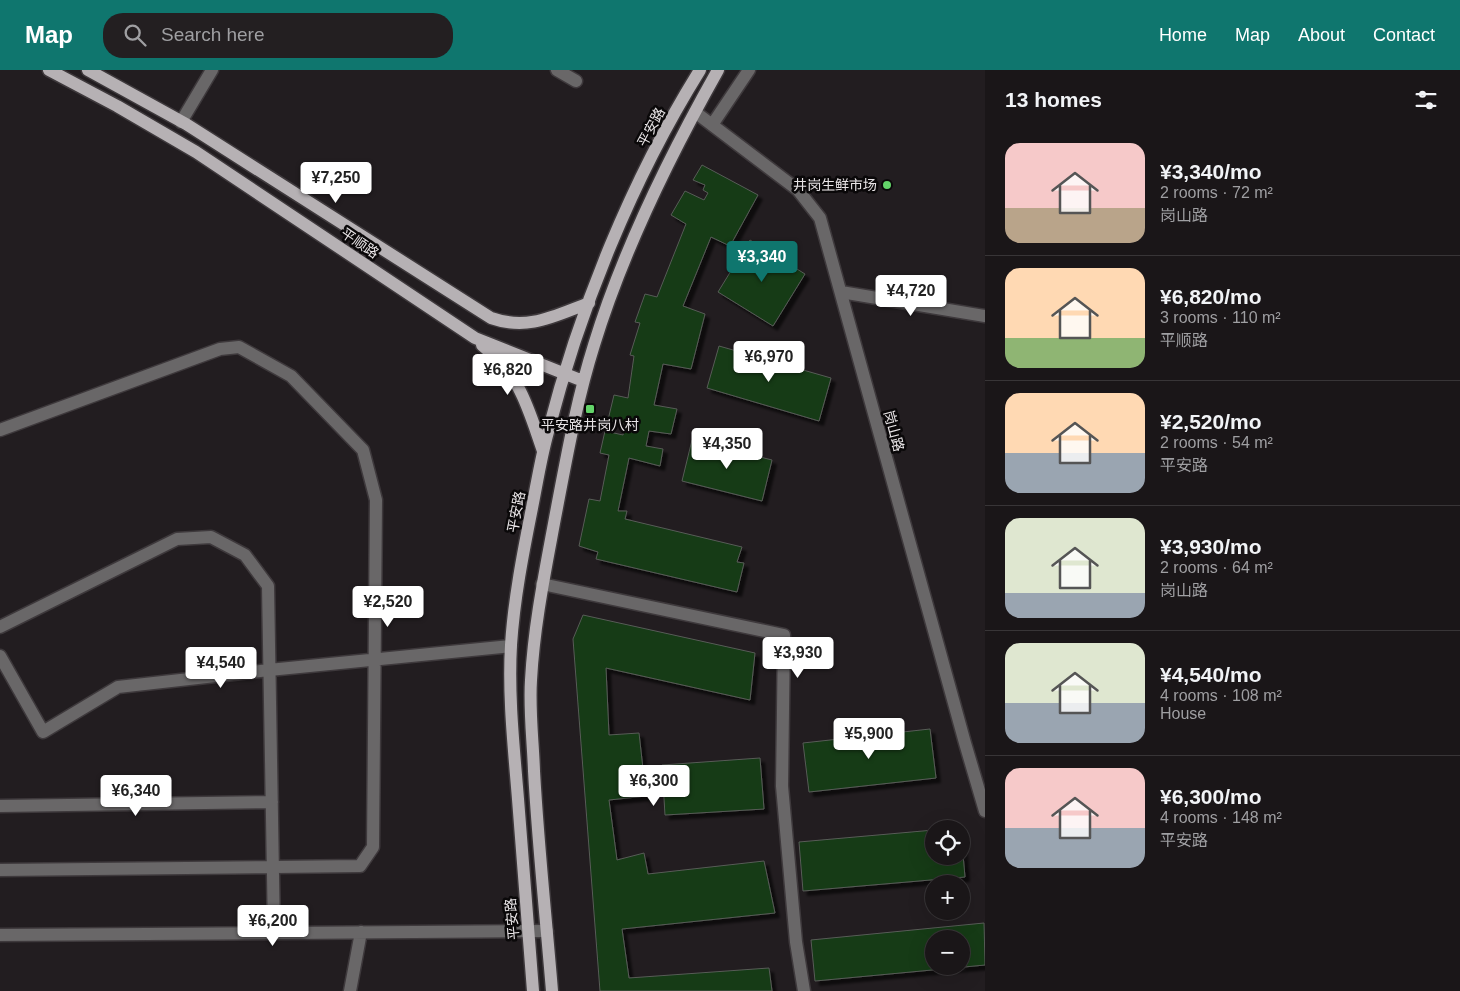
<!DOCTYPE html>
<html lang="en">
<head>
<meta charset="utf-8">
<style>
	:root { --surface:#1a1618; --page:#231f21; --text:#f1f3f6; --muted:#9f9fa2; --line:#383537; --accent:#0f766e }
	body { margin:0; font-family:Helvetica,"Noto Sans SC",sans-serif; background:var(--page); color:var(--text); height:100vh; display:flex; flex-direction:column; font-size:19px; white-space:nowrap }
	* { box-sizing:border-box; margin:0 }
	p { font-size:16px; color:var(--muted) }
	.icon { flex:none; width:28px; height:28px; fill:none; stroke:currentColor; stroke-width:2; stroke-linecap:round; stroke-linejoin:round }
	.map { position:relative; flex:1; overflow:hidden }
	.drawer { display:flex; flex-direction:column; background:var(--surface); width:475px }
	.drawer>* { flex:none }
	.buttons { position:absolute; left:925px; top:750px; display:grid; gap:10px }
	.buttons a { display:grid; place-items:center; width:45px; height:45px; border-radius:50%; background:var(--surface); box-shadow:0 5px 20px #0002,0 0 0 1px var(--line); font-size:25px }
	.price { position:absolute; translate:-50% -42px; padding:0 11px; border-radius:5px; background:#fff; color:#222; font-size:16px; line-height:32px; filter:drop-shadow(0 1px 2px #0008) }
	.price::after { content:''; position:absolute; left:50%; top:30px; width:15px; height:11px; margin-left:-8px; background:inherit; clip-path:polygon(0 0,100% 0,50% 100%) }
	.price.on { background:var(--accent); color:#fff }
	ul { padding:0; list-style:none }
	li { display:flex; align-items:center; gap:15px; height:125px; padding:0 20px }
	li+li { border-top:1px solid var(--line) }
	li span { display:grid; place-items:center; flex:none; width:140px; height:100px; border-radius:15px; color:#555 }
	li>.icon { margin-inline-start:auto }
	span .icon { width:60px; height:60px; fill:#fffc; stroke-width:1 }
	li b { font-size:21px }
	h2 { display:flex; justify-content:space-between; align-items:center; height:60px; padding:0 20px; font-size:21px }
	header { display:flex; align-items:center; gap:30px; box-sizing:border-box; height:70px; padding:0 25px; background:var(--accent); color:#fff }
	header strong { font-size:24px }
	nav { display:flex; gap:28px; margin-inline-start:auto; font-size:18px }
	.search { width:350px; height:45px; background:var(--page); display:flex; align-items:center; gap:12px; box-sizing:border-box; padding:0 18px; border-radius:20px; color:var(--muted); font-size:19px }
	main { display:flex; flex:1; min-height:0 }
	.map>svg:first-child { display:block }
	.building { fill:#123a15; stroke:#585c57; fill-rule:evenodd; filter:url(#shadow) }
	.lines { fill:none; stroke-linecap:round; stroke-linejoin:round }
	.minor-casing { stroke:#3e393c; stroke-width:15 }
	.major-casing { stroke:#3e393c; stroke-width:15 }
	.minor { stroke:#696768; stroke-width:12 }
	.major { stroke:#b6b1b4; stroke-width:12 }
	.poi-dot { fill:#63d469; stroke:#0a0809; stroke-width:2 }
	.labels { text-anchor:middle; stroke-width:5; stroke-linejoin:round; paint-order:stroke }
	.street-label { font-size:14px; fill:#e9e5e7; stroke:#0a0809 }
	.poi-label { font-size:14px; fill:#e9e5e7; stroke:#0a0809; text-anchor:end }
</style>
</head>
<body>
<header>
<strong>Map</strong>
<div class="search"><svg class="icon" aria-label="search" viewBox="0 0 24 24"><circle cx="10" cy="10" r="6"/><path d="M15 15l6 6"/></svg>Search here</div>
<nav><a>Home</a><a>Map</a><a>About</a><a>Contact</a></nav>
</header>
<main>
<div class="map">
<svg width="985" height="921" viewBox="0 0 985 921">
	<defs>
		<filter id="shadow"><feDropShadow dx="4.5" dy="4.5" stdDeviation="1" flood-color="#0009"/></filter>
	</defs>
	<rect width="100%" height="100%" fill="#221d20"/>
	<path class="building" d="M702,95L758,125L730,176L711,167L683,236L705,244L691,299L663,294L654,335L677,339L671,364L649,361L646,376L663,379L660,396L629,388L618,441H627L625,449L742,477L737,492L744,493L737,522L596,489L598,482L579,476L589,429L600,431L609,385L600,383L605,361L623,365L625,354L608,350L614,325L628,328L634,286L630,285L640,253L635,252L645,224L657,227L686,154L671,145L685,121L704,130L708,123L703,120L705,115L693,110Z
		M750,170L805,204L773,256L718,222Z
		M719,276L831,308L819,351L707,318Z
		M692,370L772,390L762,431L682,411Z
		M583,545L755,583L750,630L606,598L609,665L639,663L646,726L609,730L617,790L644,783L648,804L764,791L775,843L622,859L629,908L769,898L772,921H600L573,569Z
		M930,659L936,708L809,722L803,673Z
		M760,688L764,739L665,745L662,695Z
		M934,760V786H961V762L965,807L803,821L799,772Z
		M984,853L985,895L815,911L811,870ZM934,869H961V896H934Z"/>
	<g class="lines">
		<g class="minor-casing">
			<path id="minor" d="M557,0L576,11
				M695,42L798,120L820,148L965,673L985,741
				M181,52L212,0
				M712,55L749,0
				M841,222L985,246
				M0,360L220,279L239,277L291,306L363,380L376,430L373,777L360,796L0,800
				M542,514L784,565L782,716L796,872L804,921
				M0,557L177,469L211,467L245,485L268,516L274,863
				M0,586L43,662L118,617L269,600L511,576
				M0,736L272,732
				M0,865L547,861
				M350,921L361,862"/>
		</g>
		<g class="major-casing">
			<path id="major" d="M49,0L117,36L196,82L475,268L583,311
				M88,0L186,54L491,248C528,261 554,246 589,233
				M482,275C521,307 527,335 543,381
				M533,921C528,857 523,793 518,729C514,679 508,626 511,575C514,529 523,483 532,438C537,413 541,387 548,362C580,238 632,109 700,0
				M552,921C546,848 538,774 534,701C533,671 529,640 531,610C534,555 545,502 555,448C566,391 576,332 594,275C623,180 669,87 718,0"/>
		</g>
		<use href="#minor" class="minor"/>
		<use href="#major" class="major"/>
	</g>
	<g class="poi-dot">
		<circle cx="887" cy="115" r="5"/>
		<rect x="585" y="334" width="10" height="10" rx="2.5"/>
	</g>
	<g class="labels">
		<g class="street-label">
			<text transform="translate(651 57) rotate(-62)" y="5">平安路</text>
			<text transform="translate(360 173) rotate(34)" y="5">平顺路</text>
			<text transform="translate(894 361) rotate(75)" y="5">岗山路</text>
			<text transform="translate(516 442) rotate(-79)" y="5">平安路</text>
			<text transform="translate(512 849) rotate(-95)" y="5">平安路</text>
		</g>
		<g class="poi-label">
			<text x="877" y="120">井岗生鲜市场</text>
			<text x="590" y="360" text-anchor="middle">平安路井岗八村</text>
		</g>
	</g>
</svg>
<div class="buttons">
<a><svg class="icon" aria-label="locate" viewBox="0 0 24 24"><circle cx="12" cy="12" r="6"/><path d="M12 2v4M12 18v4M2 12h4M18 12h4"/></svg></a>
<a>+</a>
<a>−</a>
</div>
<b class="price" style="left:336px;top:134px">¥7,250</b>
<b class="price on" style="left:762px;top:213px">¥3,340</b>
<b class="price" style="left:911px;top:247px">¥4,720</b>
<b class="price" style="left:769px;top:313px">¥6,970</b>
<b class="price" style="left:508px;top:326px">¥6,820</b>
<b class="price" style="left:727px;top:400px">¥4,350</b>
<b class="price" style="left:388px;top:558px">¥2,520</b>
<b class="price" style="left:798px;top:609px">¥3,930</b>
<b class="price" style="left:221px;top:619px">¥4,540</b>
<b class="price" style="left:869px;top:690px">¥5,900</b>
<b class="price" style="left:654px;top:737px">¥6,300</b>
<b class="price" style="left:136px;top:747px">¥6,340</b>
<b class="price" style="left:273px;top:877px">¥6,200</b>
</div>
<section class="drawer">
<h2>13 homes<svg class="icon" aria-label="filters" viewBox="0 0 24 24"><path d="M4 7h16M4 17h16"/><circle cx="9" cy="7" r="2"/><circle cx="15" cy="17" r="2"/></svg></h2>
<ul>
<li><span style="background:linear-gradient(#f6c9c9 65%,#b9a48a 0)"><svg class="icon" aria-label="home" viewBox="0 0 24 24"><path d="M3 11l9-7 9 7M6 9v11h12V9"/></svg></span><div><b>¥3,340/mo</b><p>2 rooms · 72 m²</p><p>岗山路</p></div></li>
<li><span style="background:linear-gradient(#ffd9b3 70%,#8fb573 0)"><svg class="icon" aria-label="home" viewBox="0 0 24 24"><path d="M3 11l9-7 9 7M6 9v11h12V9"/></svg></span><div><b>¥6,820/mo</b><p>3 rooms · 110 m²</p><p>平顺路</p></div></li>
<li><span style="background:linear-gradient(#ffd9b3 60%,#9aa5b1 0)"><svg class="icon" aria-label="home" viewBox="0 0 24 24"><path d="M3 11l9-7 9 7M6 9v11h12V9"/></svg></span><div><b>¥2,520/mo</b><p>2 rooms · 54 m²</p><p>平安路</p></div></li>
<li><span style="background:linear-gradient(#dfe7d0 75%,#9aa5b1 0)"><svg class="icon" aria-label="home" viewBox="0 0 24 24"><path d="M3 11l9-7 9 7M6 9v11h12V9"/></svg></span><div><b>¥3,930/mo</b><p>2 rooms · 64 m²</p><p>岗山路</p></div></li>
<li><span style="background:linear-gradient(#dfe7d0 60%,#9aa5b1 0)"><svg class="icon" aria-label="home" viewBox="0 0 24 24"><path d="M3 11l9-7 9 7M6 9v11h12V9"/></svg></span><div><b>¥4,540/mo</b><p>4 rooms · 108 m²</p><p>House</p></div></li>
<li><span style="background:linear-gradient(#f6c9c9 60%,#9aa5b1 0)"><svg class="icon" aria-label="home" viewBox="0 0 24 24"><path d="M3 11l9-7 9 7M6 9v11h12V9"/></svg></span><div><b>¥6,300/mo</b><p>4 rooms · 148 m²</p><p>平安路</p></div></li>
</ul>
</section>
</main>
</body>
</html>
